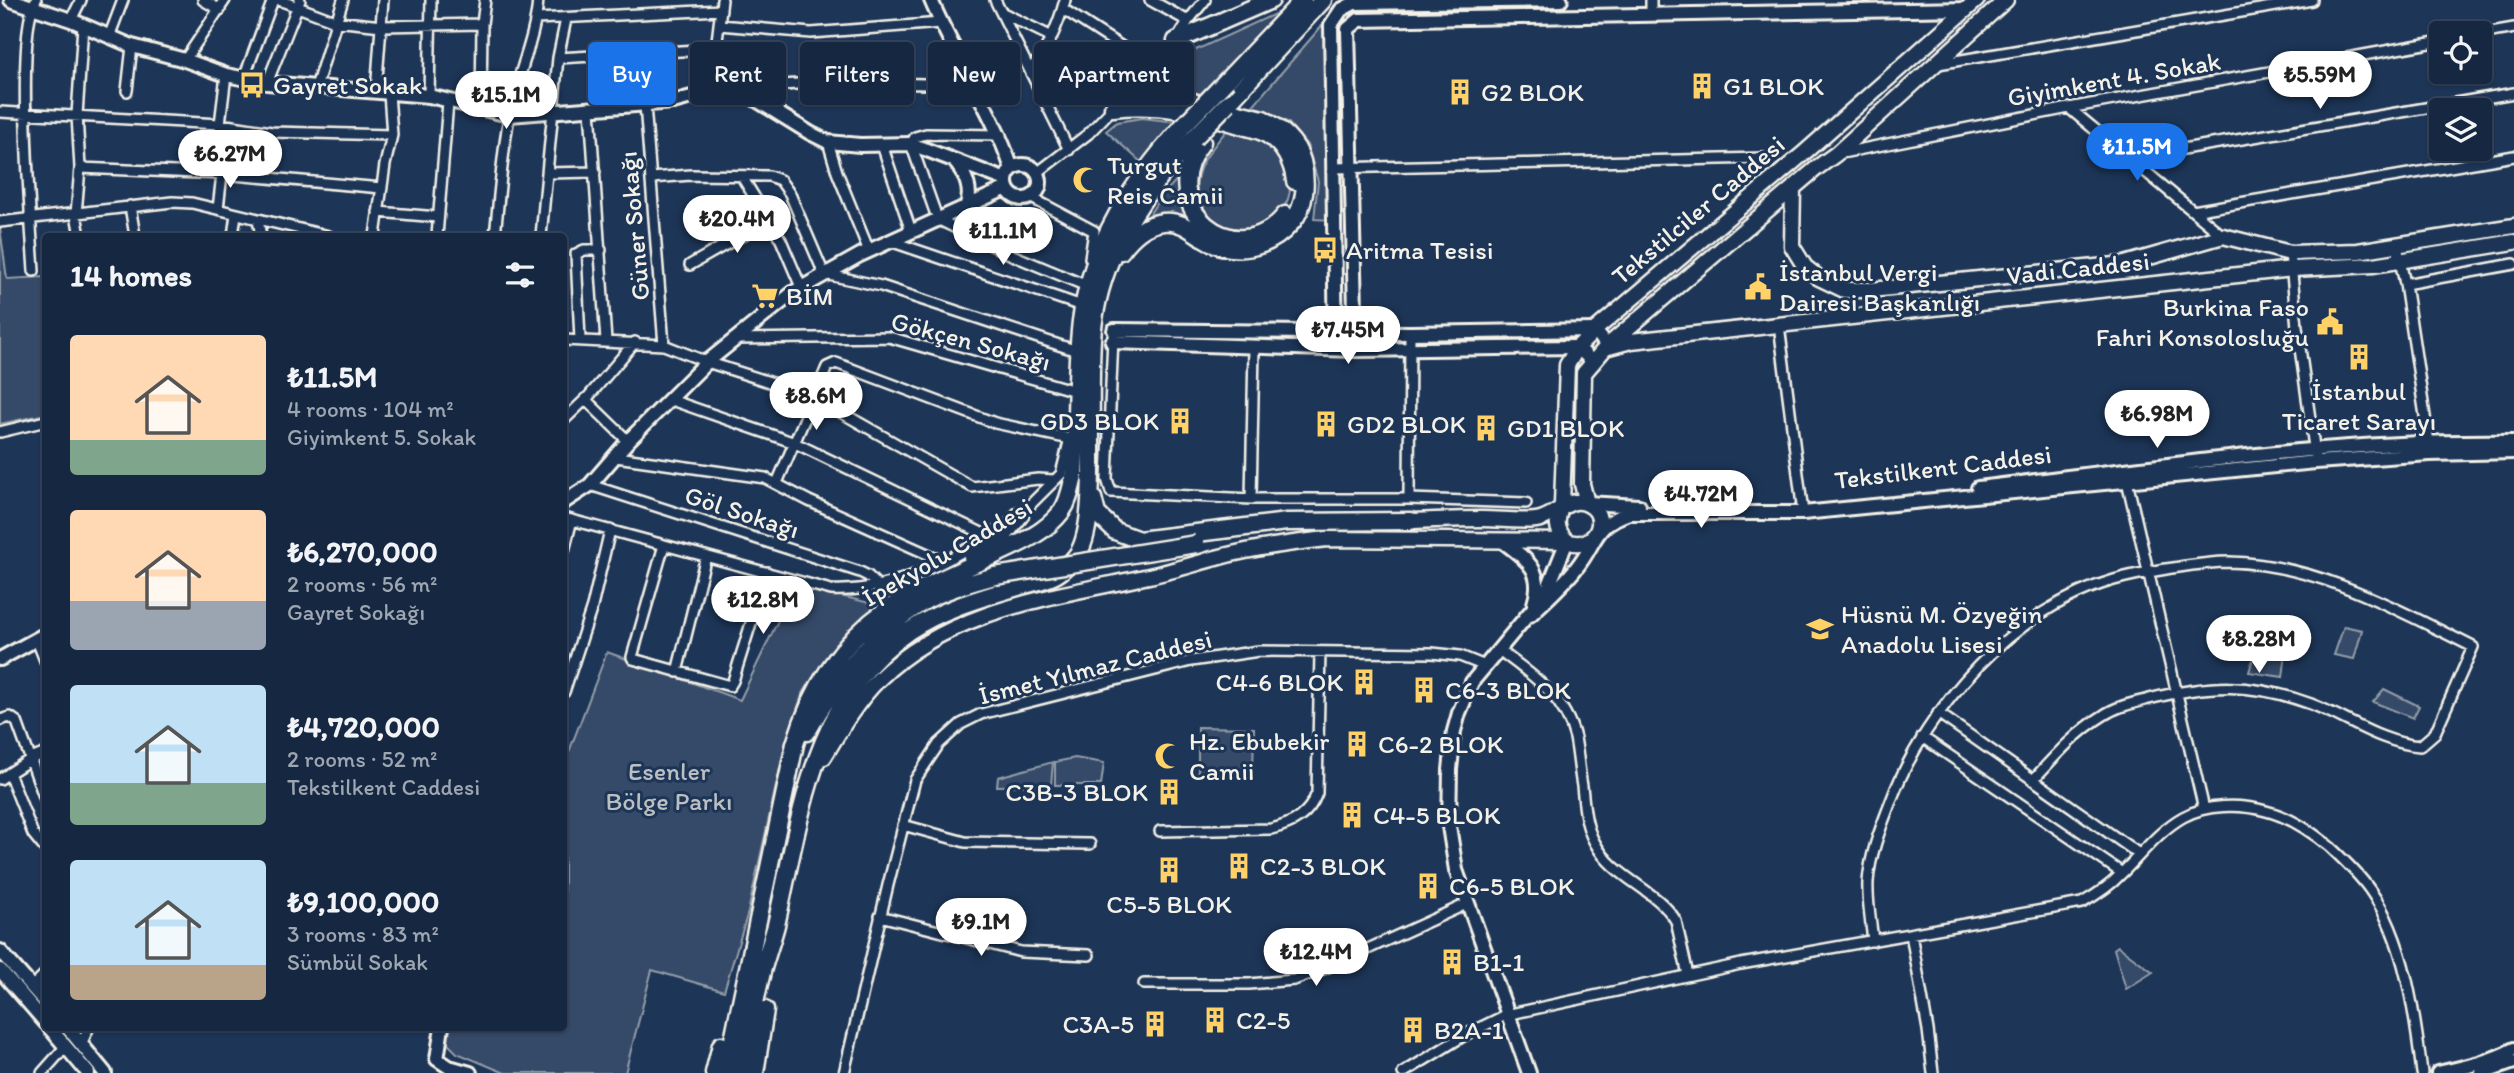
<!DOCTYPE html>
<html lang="en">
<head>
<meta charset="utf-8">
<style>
	:root { --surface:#162841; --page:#23344c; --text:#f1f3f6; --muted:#9ea6b1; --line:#35445a; --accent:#1a73e8 }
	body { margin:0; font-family:Itim,sans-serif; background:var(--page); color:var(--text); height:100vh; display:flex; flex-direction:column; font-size:26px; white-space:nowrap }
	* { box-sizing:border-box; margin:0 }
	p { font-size:23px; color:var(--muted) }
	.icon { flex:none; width:38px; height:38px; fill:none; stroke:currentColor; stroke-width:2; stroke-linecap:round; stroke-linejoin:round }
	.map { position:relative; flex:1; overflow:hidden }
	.sheet { position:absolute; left:42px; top:233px; width:525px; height:798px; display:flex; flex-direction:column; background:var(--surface); border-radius:7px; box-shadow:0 2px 5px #0004,0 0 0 2px var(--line) }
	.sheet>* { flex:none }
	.top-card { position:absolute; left:588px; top:42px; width:665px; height:63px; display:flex; gap:14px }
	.tools { position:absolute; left:2429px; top:21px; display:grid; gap:14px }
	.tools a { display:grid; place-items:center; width:63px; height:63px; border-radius:7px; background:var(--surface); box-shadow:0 2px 5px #0004,0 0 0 2px var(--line); font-size:35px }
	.price { position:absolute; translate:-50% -60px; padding:0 16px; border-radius:24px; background:#fff; color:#222; font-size:23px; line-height:46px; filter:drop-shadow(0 2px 4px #0008) }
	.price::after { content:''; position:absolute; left:50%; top:42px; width:21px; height:16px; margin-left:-10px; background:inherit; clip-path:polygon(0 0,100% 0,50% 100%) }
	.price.active { background:var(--accent); color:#fff }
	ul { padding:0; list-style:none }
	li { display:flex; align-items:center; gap:21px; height:175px; padding:0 28px }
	li span { display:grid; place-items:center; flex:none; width:196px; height:140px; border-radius:7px; color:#555 }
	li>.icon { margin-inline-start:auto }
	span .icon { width:84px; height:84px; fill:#fffc; stroke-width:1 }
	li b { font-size:30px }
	h2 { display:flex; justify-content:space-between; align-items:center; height:84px; padding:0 28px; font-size:30px }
	.tag { padding:0 24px; border-radius:7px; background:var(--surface); box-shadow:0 2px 5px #0004,0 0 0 2px var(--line); font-size:24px; line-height:63px }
	.tag.active { background:var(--accent); color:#fff }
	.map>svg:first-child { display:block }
	.green { fill:#354a67; stroke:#949ea8; stroke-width:2 }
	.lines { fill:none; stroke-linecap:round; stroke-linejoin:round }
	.street-casing { stroke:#f4f1e8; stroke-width:14 }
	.secondary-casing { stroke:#f4f1e8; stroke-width:18 }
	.primary-casing { stroke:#f4f1e8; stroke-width:19 }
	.highway-casing { stroke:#f4f1e8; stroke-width:21 }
	.street { stroke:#1d3557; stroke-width:9 }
	.secondary { stroke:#1d3557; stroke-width:12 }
	.primary { stroke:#1d3557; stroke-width:14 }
	.highway { stroke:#1d3557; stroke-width:16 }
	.highway-bridge-casing { stroke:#f4f1e8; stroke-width:21; stroke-linecap:butt }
	.highway-bridge { stroke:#1d3557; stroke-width:16 }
	.labels { text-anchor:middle; stroke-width:6; stroke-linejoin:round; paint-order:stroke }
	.street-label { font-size:26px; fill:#f4f1e8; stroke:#1d3557 }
	.poi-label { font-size:26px; fill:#f4f1e8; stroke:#1d3557; text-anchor:start }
	.park-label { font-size:26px; fill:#bbbfc1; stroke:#1d3557 }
</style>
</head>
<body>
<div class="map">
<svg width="2514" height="1073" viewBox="0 0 2514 1073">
	<rect width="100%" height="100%" fill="#1d3557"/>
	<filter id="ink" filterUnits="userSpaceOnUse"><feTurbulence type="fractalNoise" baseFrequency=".0143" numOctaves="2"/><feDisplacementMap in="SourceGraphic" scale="14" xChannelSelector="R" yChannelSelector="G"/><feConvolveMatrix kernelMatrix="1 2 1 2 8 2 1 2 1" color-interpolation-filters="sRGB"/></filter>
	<g filter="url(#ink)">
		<path class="green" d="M1288,8L1202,96L1144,90L1176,59Z
			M1326,21L1330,220L1314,219L1318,181L1307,145L1288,122L1250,109Z
			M1142,118L1178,122L1142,163L1106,131L1117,122Z
			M1226,131C1241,135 1259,137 1271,146C1276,150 1280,158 1283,164C1314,214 1234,259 1203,207C1185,178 1208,153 1226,131Z
			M1180,176L1179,197L1188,219L1143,225L1159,199Z
			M0,227L7,279L45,277L46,414L0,424Z
			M795,585L878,605L830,651L802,695L785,745L748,912L724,991L652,970L625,1073H505L457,1053L446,1042L450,1027H564V765L607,652L740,700Z
			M2344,626L2362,630L2354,659L2334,655Z
			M2256,649L2286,653L2283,677L2249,672Z
			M2384,689L2419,706L2413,718L2373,702Z
			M1198,727L1254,728L1253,774L1198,773Z
			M1075,758L1104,763L1101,785H1055V762Z
			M1053,762L1051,785L997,786L998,777Z
			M2118,946L2153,972L2126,989L2114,949Z"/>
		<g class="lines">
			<g class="street-casing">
				<path id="street" d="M203,0L220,10
					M279,0L335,21L382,26L482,24
					M722,0L716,49L721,89L829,82L975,85
					M995,0L1069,150
					M1150,0L1188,21
					M1063,9L1150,65
					M1001,12L1052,37
					M1651,15V0
					M536,19L721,10
					M71,20L81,0
					M720,25L811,33L941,23
					M2480,34L2514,28
					M109,37L123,0
					M558,58L716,49
					M185,60L225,0
					M1938,64L2312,0
					M1030,70C1048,50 1058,26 1065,0
					M244,78L273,0
					M267,83L300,0
					M316,87L343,0
					M127,91L132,46
					M376,92L383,0
					M1125,95L1150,65L1176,41L1188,21L1205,0
					M429,96L431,0
					M1046,103L1084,65
					M645,105L664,345
					M481,108L482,24L485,0
					M2069,108L2223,236
					M590,109L606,341
					M0,112L220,124L272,132L392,135
					M828,142L837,172L869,251
					M882,145L911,231
					M1837,154L2069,108L2441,41
					M2130,158L2514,93
					M80,168L222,174L382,188
					M1333,168L1764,158
					M547,173L595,172
					M1037,173L1088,134L1116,105
					M742,177L781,240L801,287
					M651,178L691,175L769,176L780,180L790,194L824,274L881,286L1074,350
					M1030,197L1094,231L1090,258
					M130,206L135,236
					M218,209L222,174L220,124L226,75
					M2193,211L2514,156
					M378,212L438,217
					M935,212L911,144L915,137L926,134L1001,135
					M937,219L1012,255L1082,284
					M258,220L261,236
					M0,222L172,202L192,203L329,236
					M80,236L76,214L80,168L77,115L83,25
					M233,236L236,214
					M375,236L385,165L392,135L389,93
					M437,236L448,102
					M495,236C499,197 502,156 509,117C516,77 535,41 538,0
					M541,236L558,58L566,19
					M890,241L1076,304
					M2397,246L2405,284L2430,449
					M2290,253L2297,327L2315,454
					M690,265L769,220
					M34,271C31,224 15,31 36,0
					M2405,284L2514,264
					M1779,325L1803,513
					M1113,337L1107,479L1111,492L1251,499H1409L1526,503
					M735,339L889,337L1072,390
					M564,340L664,345L707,362L785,387L814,397L972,487L1038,479L1054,480
					M580,340L576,254L584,250H601
					M585,399L628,441
					M671,400L795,443L988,536
					M564,420L589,396L635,342
					M0,432L46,421
					M616,457L765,478L809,501L943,561
					M2127,481L2204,809
					M777,483L827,367L836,363L995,423L1070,439
					M590,485L860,572L868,576L878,586
					M1251,499L1254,348
					M1409,499L1410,333
					M1018,517L1061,474L1069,442
					M564,518L831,590C894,593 952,560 1003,527
					M664,545L632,657L633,659L730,686L733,681L767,572
					M564,551L572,520
					M36,638L46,663
					M1499,650C1531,674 1565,696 1575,738C1578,753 1579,770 1582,786C1584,805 1585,826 1595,843C1613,878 1657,889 1676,921L1688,975
					M677,672L706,556
					M564,692L592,607L610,530
					M1938,713L2139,854
					M0,720L10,717L17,722L46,802
					M1922,737L2122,873
					M9,773L33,834L46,850
					M0,779L31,759L46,753
					M903,825L965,842L1090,844
					M1160,831L1271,829C1293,824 1309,815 1317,793L1320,652
					M880,916L1021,952L1089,955
					M1911,934L1928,1030L1933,1073
					M1873,941C1871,922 1867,901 1868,882C1870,854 1881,827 1891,801C1926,707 2015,608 2114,580C2131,575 2148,572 2166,569C2186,566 2208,562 2229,562C2317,564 2396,609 2473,647L2435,733L2420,746C2381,743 2348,718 2311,704C2251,682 2210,684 2149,699C2134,703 2117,706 2104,715C2076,732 2055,756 2033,780
					M1144,984H1249L1294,980L1326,968L1469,903
					M32,987L46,973
					M81,1045L89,1027
					M42,1073L66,1046
					M844,1073L888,885L915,780L939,744L961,724L981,714L1191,661L1259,651L1432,653L1460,656L1485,666
					M1403,1073L1465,1035L1506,1015L1741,964L2082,903C2096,895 2109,887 2120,875C2140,856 2158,831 2183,817C2206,804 2240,804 2266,811C2290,817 2311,831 2330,847C2344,860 2359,874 2370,890C2405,939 2415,1015 2422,1073"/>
			</g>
			<g class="secondary-casing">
				<path id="secondary" d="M11,0L71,20L132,46L185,60L226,75L267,83L429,96L509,115L673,102L721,89L750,96L810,133L828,142L860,145L911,144L1006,180
					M931,0C955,58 992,109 1012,169
					M956,163C966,175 973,192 966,207
					M1006 182a17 17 0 1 1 34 0a17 17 0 1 1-34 0Z
					M1114,330L1410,333L1595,330L1607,346
					M1112,342L1356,350L1578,347L1593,363
					M1336,349L1331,25L1341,10L1354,3L1561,0
					M1356,350L1348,29L1359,20L1967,9
					M1978,488C2155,467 2335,439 2514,442
					M564,502L590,485L628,441L707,362L794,292L860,255L1007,188
					M1587,503L1639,506
					M1501,540C1526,559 1545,570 1534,604
					M1530,615C1546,600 1563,585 1577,567C1597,542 1593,525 1629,513H1803L2316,462L2430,454L2514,452
					M0,659L46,634
					M0,951L46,1003
					M0,970L46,1023
					M49,1027L88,1073
					M67,1027L105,1073
					M442,1027L437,1059L449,1067L470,1073
					M1529,1073L1456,870L1449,826L1450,770L1454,731L1459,713L1472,682L1546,593L1567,541
					M2438,1073C2465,1067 2490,1062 2514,1049
					M2482,1073L2514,1062"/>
			</g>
			<g class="primary-casing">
				<path id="primary" d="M1793,188L1792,246L1805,267L1819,278L1844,290H1871L2125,264L2223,236L2290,253L2358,251L2514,226
					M1605,348L1631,341L2293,269L2374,265L2514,242
					M1587,503L1582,484L1584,373L1607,346L1818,167L1836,154L2006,0
					M1567,541C1554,529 1557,519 1562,504L1567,365L1578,347L1595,330L1804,153L1977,0
					M824,757C840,730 856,702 879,679C951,608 1055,597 1149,576C1172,571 1194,564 1216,558C1252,548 1290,543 1327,539L1567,541C1597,553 1612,513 1585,503C1568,496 1555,518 1536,520C1519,522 1500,519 1482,519C1458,519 1435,520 1411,521"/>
			</g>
			<g class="highway-casing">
				<path id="highway" d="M1176,41L1271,0
					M1227,80L1303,0
					M1228,103L1323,0
					M1113,108C1157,103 1200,112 1243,126C1251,128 1261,130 1268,135C1284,145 1293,163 1295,181
					M1202,142C1151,207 1237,275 1285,215
					M1121,251C1131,237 1145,224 1163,222C1179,220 1190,229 1202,237C1232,257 1269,250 1292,222C1306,206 1307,181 1302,161C1296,141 1281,129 1263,119L1168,96L1127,93
					M1093,498L1097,514L1115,531L1139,540L1287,522L1411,521
					M972,557L1004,535L1020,515
					M807,732C835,682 870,635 920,604C942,590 970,583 995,576
					M714,1073L721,1045
					M726,1073L795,744C811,690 840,643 886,610C917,589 952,574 986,559C1012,547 1044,535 1062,511C1069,501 1071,488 1074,476C1077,425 1075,372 1081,321C1091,244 1132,182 1183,126
					M742,1073C748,1038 754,1003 763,968C767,954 772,940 776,925C800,821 813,696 909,631C941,609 981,598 1018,587C1030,583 1044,581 1055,575C1063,571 1075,559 1079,552C1092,530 1091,477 1091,452C1091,414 1090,377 1092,339C1097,260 1141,193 1194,138
					M755,1073L765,1010"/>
			</g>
			<use href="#street" class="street"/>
			<use href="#secondary" class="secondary"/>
			<use href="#primary" class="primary"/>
			<use href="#highway" class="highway"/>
			<g class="highway-bridge-casing">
				<path id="highway-bridge" d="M1183,126L1227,80
					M1194,138L1228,103
					M995,576L1196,544"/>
			</g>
			<use href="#highway-bridge" class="highway-bridge"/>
		</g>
	</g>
	<defs>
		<g id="bus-bare" transform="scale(2.1)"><path d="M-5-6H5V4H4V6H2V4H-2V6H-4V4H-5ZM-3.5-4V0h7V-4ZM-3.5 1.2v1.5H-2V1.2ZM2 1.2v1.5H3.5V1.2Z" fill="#ffd166" stroke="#1d3557" stroke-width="2.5" paint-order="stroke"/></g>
		<g id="building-bare" transform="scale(2.1)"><path d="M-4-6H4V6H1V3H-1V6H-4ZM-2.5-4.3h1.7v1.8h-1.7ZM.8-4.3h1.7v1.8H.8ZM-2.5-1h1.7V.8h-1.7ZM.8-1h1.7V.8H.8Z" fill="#ffd166" stroke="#1d3557" stroke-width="2.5" paint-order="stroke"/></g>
		<g id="mosque-bare" transform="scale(2.1)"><path d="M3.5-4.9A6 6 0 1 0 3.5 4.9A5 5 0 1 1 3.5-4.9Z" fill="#ffd166" stroke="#1d3557" stroke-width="2.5" paint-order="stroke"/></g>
		<g id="civic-bare" transform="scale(2.1)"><path d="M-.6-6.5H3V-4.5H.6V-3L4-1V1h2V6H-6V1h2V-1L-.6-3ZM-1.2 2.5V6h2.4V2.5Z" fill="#ffd166" stroke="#1d3557" stroke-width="2.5" paint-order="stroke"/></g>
		<g id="supermarket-bare" transform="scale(2.1)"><path d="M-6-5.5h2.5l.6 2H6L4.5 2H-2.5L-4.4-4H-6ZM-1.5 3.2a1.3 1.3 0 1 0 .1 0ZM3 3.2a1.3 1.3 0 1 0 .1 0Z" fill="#ffd166" stroke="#1d3557" stroke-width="2.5" paint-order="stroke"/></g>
		<g id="school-bare" transform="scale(2.1)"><path d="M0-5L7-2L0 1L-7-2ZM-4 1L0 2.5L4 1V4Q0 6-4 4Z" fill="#ffd166" stroke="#1d3557" stroke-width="2.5" paint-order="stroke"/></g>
	</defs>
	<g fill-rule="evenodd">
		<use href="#bus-bare" x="252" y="85"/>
		<use href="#building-bare" x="1702" y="86"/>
		<use href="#building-bare" x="1460" y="92"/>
		<use href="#mosque-bare" x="1086" y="180"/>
		<use href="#bus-bare" x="1325" y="250"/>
		<use href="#civic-bare" x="1758" y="287"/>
		<use href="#supermarket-bare" x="765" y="296"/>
		<use href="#civic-bare" x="2330" y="322"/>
		<use href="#building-bare" x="2359" y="357"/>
		<use href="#building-bare" x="1180" y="421"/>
		<use href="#building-bare" x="1326" y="424"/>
		<use href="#building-bare" x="1486" y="428"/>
		<use href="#school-bare" x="1820" y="629"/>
		<use href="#building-bare" x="1364" y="682"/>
		<use href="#building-bare" x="1424" y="690"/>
		<use href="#building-bare" x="1357" y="744"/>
		<use href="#mosque-bare" x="1168" y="756"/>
		<use href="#building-bare" x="1169" y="792"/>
		<use href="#building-bare" x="1352" y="815"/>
		<use href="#building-bare" x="1239" y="866"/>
		<use href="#building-bare" x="1169" y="870"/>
		<use href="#building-bare" x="1428" y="886"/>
		<use href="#building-bare" x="1452" y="962"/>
		<use href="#building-bare" x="1215" y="1020"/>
		<use href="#building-bare" x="1155" y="1024"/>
		<use href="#building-bare" x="1413" y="1030"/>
	</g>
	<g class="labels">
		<g class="street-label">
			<text transform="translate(2114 79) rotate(-10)" y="9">Giyimkent 4. Sokak</text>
			<text transform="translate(1698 210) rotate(-40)" y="9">Tekstilciler Caddesi</text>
			<text transform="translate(634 226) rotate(-95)" y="9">Güner Sokağı</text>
			<text transform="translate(2078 268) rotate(-6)" y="9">Vadi Caddesi</text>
			<text transform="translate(971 341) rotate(15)" y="9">Gökçen Sokağı</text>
			<text transform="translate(1943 467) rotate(-7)" y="9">Tekstilkent Caddesi</text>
			<text transform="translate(742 512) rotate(18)" y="9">Göl Sokağı</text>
			<text transform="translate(947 552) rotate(-30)" y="9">İpekyolu Caddesi</text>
			<text transform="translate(1095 667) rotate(-14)" y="9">İsmet Yılmaz Caddesi</text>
		</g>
		<g class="poi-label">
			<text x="273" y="94">Gayret Sokak</text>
			<text x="1723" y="95">G1 BLOK</text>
			<text x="1481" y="101">G2 BLOK</text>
			<text x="1107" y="174">Turgut<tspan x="1107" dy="30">Reis Camii</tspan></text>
			<text x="1346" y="259">Aritma Tesisi</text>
			<text x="1779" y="281">İstanbul Vergi<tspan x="1779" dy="30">Dairesi Başkanlığı</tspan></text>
			<text x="786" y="305">BİM</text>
			<text x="2309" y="316" text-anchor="end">Burkina Faso<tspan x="2309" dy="30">Fahri Konsolosluğu</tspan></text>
			<text x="2359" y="400" text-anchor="middle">İstanbul<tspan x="2359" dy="30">Ticaret Sarayı</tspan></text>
			<text x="1159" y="430" text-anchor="end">GD3 BLOK</text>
			<text x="1347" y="433">GD2 BLOK</text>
			<text x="1507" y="437">GD1 BLOK</text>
			<text x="1841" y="623">Hüsnü M. Özyeğin<tspan x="1841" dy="30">Anadolu Lisesi</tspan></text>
			<text x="1343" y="691" text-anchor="end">C4-6 BLOK</text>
			<text x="1445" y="699">C6-3 BLOK</text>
			<text x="1189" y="750">Hz. Ebubekir<tspan x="1189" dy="30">Camii</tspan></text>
			<text x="1378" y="753">C6-2 BLOK</text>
			<text x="1148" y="801" text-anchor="end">C3B-3 BLOK</text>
			<text x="1373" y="824">C4-5 BLOK</text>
			<text x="1260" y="875">C2-3 BLOK</text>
			<text x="1449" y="895">C6-5 BLOK</text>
			<text x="1169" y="913" text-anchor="middle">C5-5 BLOK</text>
			<text x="1473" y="971">B1-1</text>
			<text x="1236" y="1029">C2-5</text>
			<text x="1134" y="1033" text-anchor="end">C3A-5</text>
			<text x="1434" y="1039">B2A-1</text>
		</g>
		<g class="park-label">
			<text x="669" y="780">Esenler<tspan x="669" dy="30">Bölge Parkı</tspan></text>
		</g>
	</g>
</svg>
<div class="tools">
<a><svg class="icon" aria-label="locate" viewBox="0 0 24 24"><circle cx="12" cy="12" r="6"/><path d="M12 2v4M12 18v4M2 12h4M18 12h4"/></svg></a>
<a><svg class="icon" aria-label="layers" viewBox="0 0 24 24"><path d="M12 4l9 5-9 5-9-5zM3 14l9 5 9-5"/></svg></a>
</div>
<b class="price" style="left:2320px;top:111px">₺5.59M</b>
<b class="price" style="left:506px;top:131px">₺15.1M</b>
<b class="price active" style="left:2137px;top:183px">₺11.5M</b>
<b class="price" style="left:230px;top:190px">₺6.27M</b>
<b class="price" style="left:737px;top:255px">₺20.4M</b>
<b class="price" style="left:1003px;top:267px">₺11.1M</b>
<b class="price" style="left:1348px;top:366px">₺7.45M</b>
<b class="price" style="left:816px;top:432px">₺8.6M</b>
<b class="price" style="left:2157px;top:450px">₺6.98M</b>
<b class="price" style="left:1701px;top:530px">₺4.72M</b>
<b class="price" style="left:763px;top:636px">₺12.8M</b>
<b class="price" style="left:2259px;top:675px">₺8.28M</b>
<b class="price" style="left:981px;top:958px">₺9.1M</b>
<b class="price" style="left:1316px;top:988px">₺12.4M</b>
<div class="top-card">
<a class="tag active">Buy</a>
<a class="tag">Rent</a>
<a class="tag">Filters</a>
<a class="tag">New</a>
<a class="tag">Apartment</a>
</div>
<section class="sheet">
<h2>14 homes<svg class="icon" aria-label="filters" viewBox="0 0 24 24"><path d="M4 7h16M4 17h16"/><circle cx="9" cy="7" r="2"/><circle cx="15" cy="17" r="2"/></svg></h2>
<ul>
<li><span style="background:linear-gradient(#ffd9b3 75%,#7fa58c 0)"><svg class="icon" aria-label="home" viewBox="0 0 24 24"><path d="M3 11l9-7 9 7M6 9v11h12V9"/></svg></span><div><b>₺11.5M</b><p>4 rooms · 104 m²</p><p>Giyimkent 5. Sokak</p></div></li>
<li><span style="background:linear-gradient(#ffd9b3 65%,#9aa5b1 0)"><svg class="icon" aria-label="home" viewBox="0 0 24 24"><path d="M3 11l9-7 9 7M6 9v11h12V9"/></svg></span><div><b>₺6,270,000</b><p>2 rooms · 56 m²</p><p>Gayret Sokağı</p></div></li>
<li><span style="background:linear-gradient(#bfe0f5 70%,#7fa58c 0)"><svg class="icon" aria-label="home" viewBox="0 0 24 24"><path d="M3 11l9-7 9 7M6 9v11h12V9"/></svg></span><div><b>₺4,720,000</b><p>2 rooms · 52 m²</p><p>Tekstilkent Caddesi</p></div></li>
<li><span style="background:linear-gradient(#bfe0f5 75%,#b9a48a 0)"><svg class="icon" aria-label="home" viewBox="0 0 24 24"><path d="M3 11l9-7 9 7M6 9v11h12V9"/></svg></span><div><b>₺9,100,000</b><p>3 rooms · 83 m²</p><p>Sümbül Sokak</p></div></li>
</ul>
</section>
</div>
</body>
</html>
